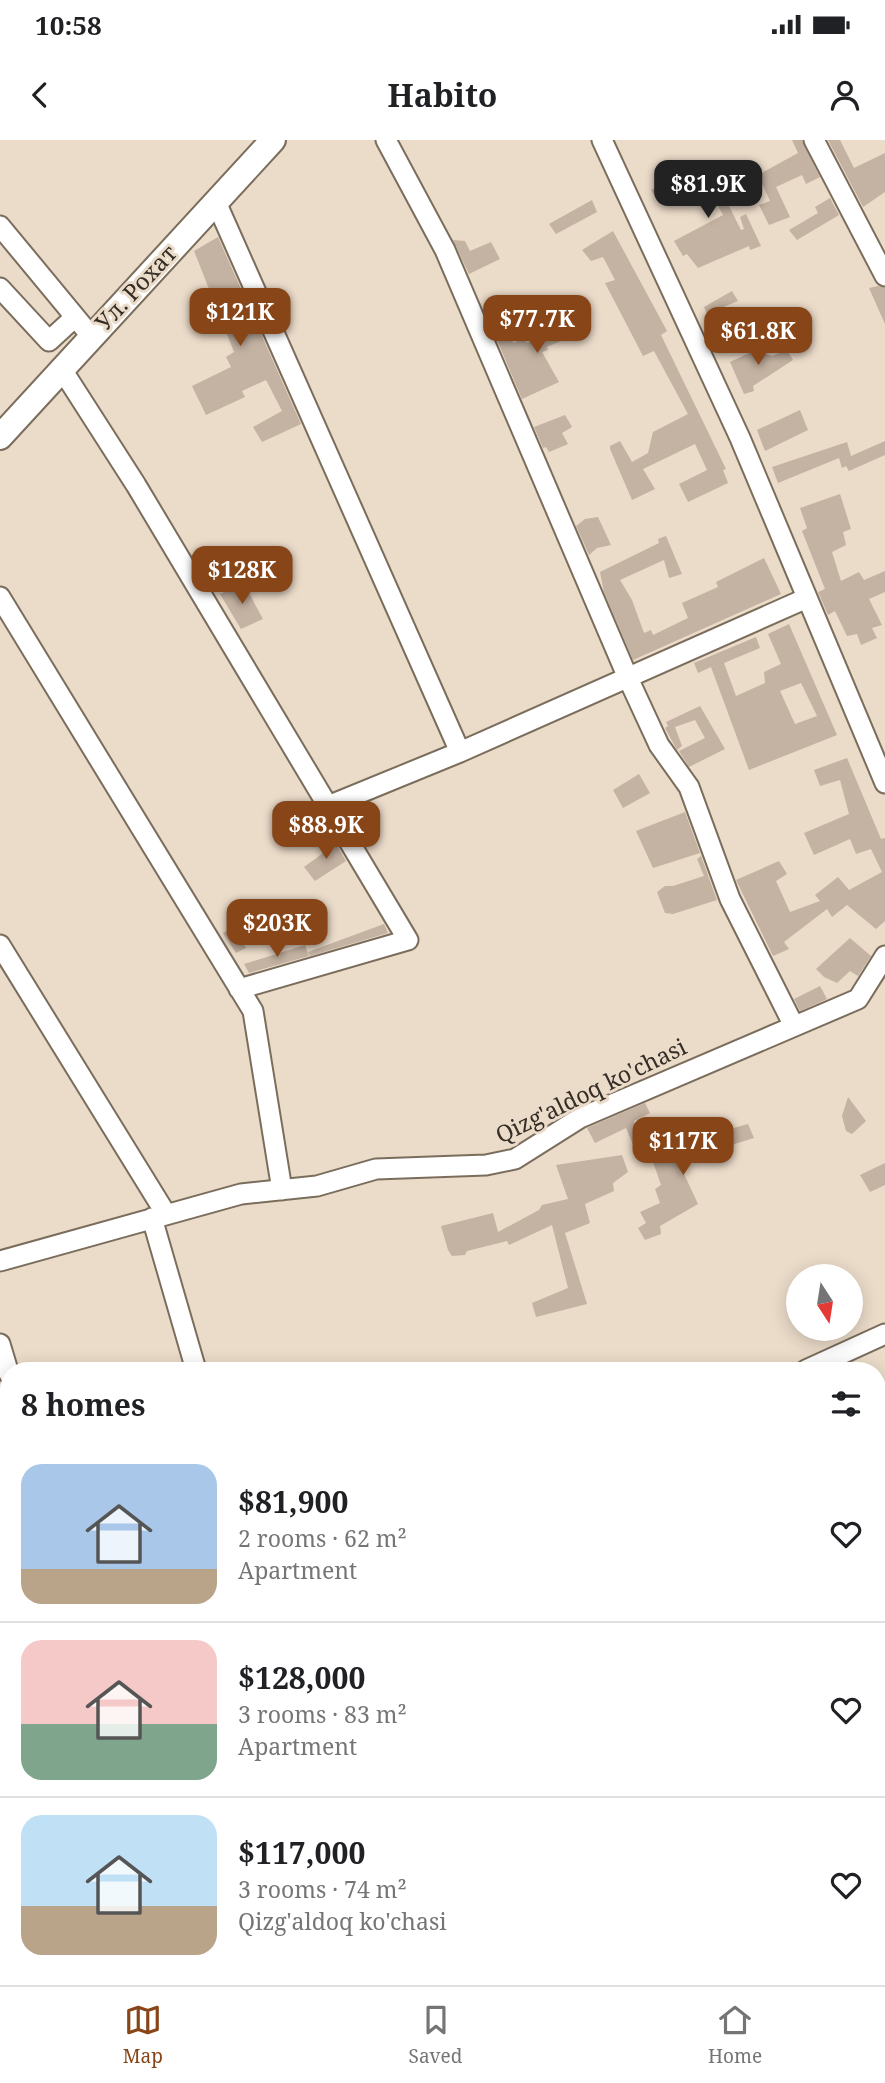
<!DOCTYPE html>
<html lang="en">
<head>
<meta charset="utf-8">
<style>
	:root { --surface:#fff; --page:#f2f2f2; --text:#202124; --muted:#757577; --line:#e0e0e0; --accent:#884517 }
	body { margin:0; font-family:"Noto Serif",serif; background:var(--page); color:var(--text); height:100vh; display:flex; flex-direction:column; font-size:26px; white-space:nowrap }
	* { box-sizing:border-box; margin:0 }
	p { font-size:23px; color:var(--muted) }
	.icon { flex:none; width:38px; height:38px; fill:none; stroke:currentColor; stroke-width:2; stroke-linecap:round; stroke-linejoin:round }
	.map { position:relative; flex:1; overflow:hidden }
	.drawer { position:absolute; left:0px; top:1222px; width:886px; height:625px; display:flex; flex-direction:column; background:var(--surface); border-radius:28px 28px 0 0; box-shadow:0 4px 18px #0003 }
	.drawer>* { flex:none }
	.needle { width:46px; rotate:168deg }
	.tools { position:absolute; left:786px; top:1124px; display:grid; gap:14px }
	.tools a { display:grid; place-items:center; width:77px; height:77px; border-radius:50%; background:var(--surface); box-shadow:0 4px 18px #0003; font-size:35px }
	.price { position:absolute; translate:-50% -60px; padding:0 16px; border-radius:14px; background:var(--accent); color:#fff; font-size:23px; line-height:46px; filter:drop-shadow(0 2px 4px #0008) }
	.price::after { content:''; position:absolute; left:50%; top:42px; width:21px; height:16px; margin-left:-10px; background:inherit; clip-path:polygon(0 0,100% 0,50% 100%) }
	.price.on { background:#222; color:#fff }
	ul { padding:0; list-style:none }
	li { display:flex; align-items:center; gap:21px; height:175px; padding:0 21px }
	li+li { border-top:2px solid var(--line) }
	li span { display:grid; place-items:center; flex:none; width:196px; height:140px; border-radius:21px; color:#555 }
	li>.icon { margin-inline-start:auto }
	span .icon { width:84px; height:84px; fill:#fffc; stroke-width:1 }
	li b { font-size:30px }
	h2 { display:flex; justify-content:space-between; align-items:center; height:84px; padding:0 21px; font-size:30px }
	.status { display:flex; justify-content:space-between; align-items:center; height:49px; padding:0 35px; background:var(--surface); direction:ltr }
	.status svg { height:19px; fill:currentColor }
	header { display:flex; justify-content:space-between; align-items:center; height:91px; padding:0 21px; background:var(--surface); font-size:32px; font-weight:700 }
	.menu { display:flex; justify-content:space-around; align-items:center; height:98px; border-top:2px solid var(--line); background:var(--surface); font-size:19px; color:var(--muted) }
	.menu a { display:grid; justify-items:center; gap:4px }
	.menu .on { color:var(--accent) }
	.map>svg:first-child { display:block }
	.building { fill:#c4b2a2; fill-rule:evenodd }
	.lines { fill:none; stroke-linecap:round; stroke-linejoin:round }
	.minor-casing { stroke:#7b6d5c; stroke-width:23 }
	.major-casing { stroke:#7b6d5c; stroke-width:28 }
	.minor { stroke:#fff; stroke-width:19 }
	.major { stroke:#fff; stroke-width:24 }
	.labels { text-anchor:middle; stroke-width:6; stroke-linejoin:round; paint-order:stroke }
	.street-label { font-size:23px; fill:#342e27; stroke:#ebdbc9 }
</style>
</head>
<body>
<div class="status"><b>10:58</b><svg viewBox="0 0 49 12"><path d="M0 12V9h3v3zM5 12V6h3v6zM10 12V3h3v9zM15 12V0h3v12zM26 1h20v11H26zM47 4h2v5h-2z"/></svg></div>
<header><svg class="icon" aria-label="back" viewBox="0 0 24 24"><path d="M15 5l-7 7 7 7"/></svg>Habito<svg class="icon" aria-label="person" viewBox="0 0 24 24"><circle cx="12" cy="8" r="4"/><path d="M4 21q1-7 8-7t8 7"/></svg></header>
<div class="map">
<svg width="885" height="1845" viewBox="0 0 885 1845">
	<rect width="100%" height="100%" fill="#ebdbc9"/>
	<path class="building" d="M792,0H802L820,37L806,44L802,35L776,47L790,77L769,85L759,65L770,61L758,35L798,13Z
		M828,0H840L854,28L885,13V52L863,67Z
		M707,22L741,90L744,89L740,77L746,74L761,106L750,110L749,106L698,128L687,114L683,116L674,101L723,75L708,48L660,64L651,50Z
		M830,58L839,75L797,100L789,90L818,73L815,67Z
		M592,60L597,72L556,94L549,84Z
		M613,91L667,191L661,195L726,329L723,330L728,343L688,362L679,344L707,330L695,304L643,329L655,349L632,360L610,309V306L620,301L632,322L648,313L653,292L688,274L654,211L643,216L605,143L615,140L603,117L591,121L582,110Z
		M218,97L301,284L262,302L253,287L282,271L266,240L242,251L245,257L206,275L192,246L231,227L226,217L234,212L194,111Z
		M453,100L465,101L470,111L491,102L500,119L469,134Z
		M878,146L885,148V184L869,148Z
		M732,151L738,161L707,174L704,167Z
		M571,163L580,181L572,188L575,195L547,207L548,210L542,212L559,242L522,259L497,200L509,198L514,203L523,198L527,203L559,187L553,174Z
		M762,207L766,214L772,216L787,210L793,220L753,246L754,251L744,254L730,222Z
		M800,270L808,290L765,311L757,290Z
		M565,275L572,287L562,293L568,304L549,312L546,307L543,308L534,287Z
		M885,301V315L849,331L846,326L842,328L839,318L778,343L772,327L847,302L851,316Z
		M840,354L851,389L843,392L846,405L832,412L841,441L859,432L864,440L885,431V452L869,459L882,485L872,488L877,498L861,505L857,494L847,496L835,471L828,475L818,452L825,449L802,391L807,388L800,368Z
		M598,377L611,405L597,408L589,415L576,386L585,379Z
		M666,396L682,434L669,438L664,420L620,440L632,460L644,493L651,490L653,495L688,478L682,463L718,447L716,442L764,418L781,454L633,520L604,452L600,432L659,403L658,399Z
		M244,444L263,479L241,489L220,454Z
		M789,484L837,595L749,630L711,527L698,533L694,523L756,497L760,508L724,523L736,556L765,543L764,532L781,524L768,494ZM801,543L817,576L795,584L780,551Z
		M700,566L725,609L689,627L679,611L705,598L695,580L675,587L682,606L677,610L665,588L668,586L666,582Z
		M847,618L881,699L885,698V781L876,789L847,765L832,777L827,769L784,802L789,809L773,816L736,740L779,721L787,734L776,741L790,772L820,761L815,755L838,737L849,750L882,732L871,709L856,714L850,699L814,715L804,693L849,674L840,640L820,646L814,630Z
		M639,634L650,653L623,668L613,650Z
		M685,672L700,713L653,728L636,691Z
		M333,699L346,721L315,741L304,727L326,711L323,704Z
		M701,716L717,760L673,774L665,773L657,752L665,746H673L704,736L697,719Z
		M256,775L263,791L242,801L246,808L236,813L223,793Z
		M384,784L388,793L310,816L308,812Z
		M850,798L871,816L858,836L850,831L837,843L824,837L816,829Z
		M305,805L309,816L249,833L244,824Z
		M820,846L827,859L800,871L794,859Z
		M848,957L866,981L852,994L846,991L842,976Z
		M645,963L650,973L634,981L643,1006L635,1009L626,988L595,1003L587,988Z
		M748,984L754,998L715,1010L712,1003L678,1021L698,1064L660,1086L661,1094L645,1100L638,1088L646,1083L640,1072L660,1063L655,1049L661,1045L653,1022L671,1012L667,1007L698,991L702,997Z
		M622,1015L628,1032L613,1043L614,1051L585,1064L590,1083L565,1093L587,1164L536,1177L532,1163L568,1148L552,1085L509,1105L507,1101L467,1111L465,1115L452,1116L448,1110L441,1086L493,1073L498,1092L539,1070L542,1065L568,1059L556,1025Z
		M885,1023V1045L870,1052L860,1035Z"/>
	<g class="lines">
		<g class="minor-casing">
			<path id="minor" d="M386,0L445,110L628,538L659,605L689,647L730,759L794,886
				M602,0L740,298L885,643
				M814,0L885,136
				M216,62L460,612
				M0,86L91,196
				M0,148L49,201L74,178
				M61,228L136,345L408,800L239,849
				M0,457L253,871L282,1050
				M328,666L460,612L807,458
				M0,805L166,1074
				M152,1078L196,1230
				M0,1121L241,1054L317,1046L376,1029L486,1025L515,1019L580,978L858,859L885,816
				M0,1204L9,1234
				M806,1230L885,1194
				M0,1566L9,1563
				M0,1671L9,1682"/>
		</g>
		<g class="major-casing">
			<path id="major" d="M0,297L273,0"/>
		</g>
		<use href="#minor" class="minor"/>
		<use href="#major" class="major"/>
	</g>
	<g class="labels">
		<g class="street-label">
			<text transform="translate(136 148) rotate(-47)" y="8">Ул. Рохат</text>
			<text transform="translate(591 951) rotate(-26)" y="8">Qizg'aldoq ko'chasi</text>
		</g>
	</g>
</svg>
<div class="tools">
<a><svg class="needle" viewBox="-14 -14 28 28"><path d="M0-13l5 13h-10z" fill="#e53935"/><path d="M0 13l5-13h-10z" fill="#757577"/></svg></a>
</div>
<b class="price on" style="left:708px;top:80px">$81.9K</b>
<b class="price" style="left:240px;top:208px">$121K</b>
<b class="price" style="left:537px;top:215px">$77.7K</b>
<b class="price" style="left:758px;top:227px">$61.8K</b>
<b class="price" style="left:242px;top:466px">$128K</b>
<b class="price" style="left:326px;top:721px">$88.9K</b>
<b class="price" style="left:277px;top:819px">$203K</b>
<b class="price" style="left:683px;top:1037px">$117K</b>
<section class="drawer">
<h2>8 homes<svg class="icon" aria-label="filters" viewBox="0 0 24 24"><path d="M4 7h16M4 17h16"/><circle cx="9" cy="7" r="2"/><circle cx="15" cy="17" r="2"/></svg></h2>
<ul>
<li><span style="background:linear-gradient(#a9c7e8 75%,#b9a48a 0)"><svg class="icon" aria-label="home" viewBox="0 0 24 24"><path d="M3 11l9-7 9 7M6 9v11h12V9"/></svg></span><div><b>$81,900</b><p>2 rooms · 62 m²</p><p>Apartment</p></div><svg class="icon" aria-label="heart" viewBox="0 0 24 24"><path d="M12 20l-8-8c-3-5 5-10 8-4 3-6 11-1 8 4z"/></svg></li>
<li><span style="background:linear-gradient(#f6c9c9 60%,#7fa58c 0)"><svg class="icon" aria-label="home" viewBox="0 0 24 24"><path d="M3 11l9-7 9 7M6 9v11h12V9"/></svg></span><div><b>$128,000</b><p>3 rooms · 83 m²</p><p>Apartment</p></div><svg class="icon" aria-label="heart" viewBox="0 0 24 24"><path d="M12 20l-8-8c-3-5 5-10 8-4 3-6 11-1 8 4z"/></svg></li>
<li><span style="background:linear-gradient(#bfe0f5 65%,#b9a48a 0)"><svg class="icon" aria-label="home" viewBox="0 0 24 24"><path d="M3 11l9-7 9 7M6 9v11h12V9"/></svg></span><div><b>$117,000</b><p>3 rooms · 74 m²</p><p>Qizg'aldoq ko'chasi</p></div><svg class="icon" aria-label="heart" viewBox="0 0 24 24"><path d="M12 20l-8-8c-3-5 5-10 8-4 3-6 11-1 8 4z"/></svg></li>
</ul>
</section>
</div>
<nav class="menu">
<a class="on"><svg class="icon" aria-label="map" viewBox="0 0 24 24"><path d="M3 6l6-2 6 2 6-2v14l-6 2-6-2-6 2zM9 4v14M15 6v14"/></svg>Map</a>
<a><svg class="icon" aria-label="saved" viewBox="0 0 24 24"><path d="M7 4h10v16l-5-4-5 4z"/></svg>Saved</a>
<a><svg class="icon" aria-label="home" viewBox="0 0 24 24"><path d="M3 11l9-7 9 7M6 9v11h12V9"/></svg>Home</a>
</nav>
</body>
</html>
